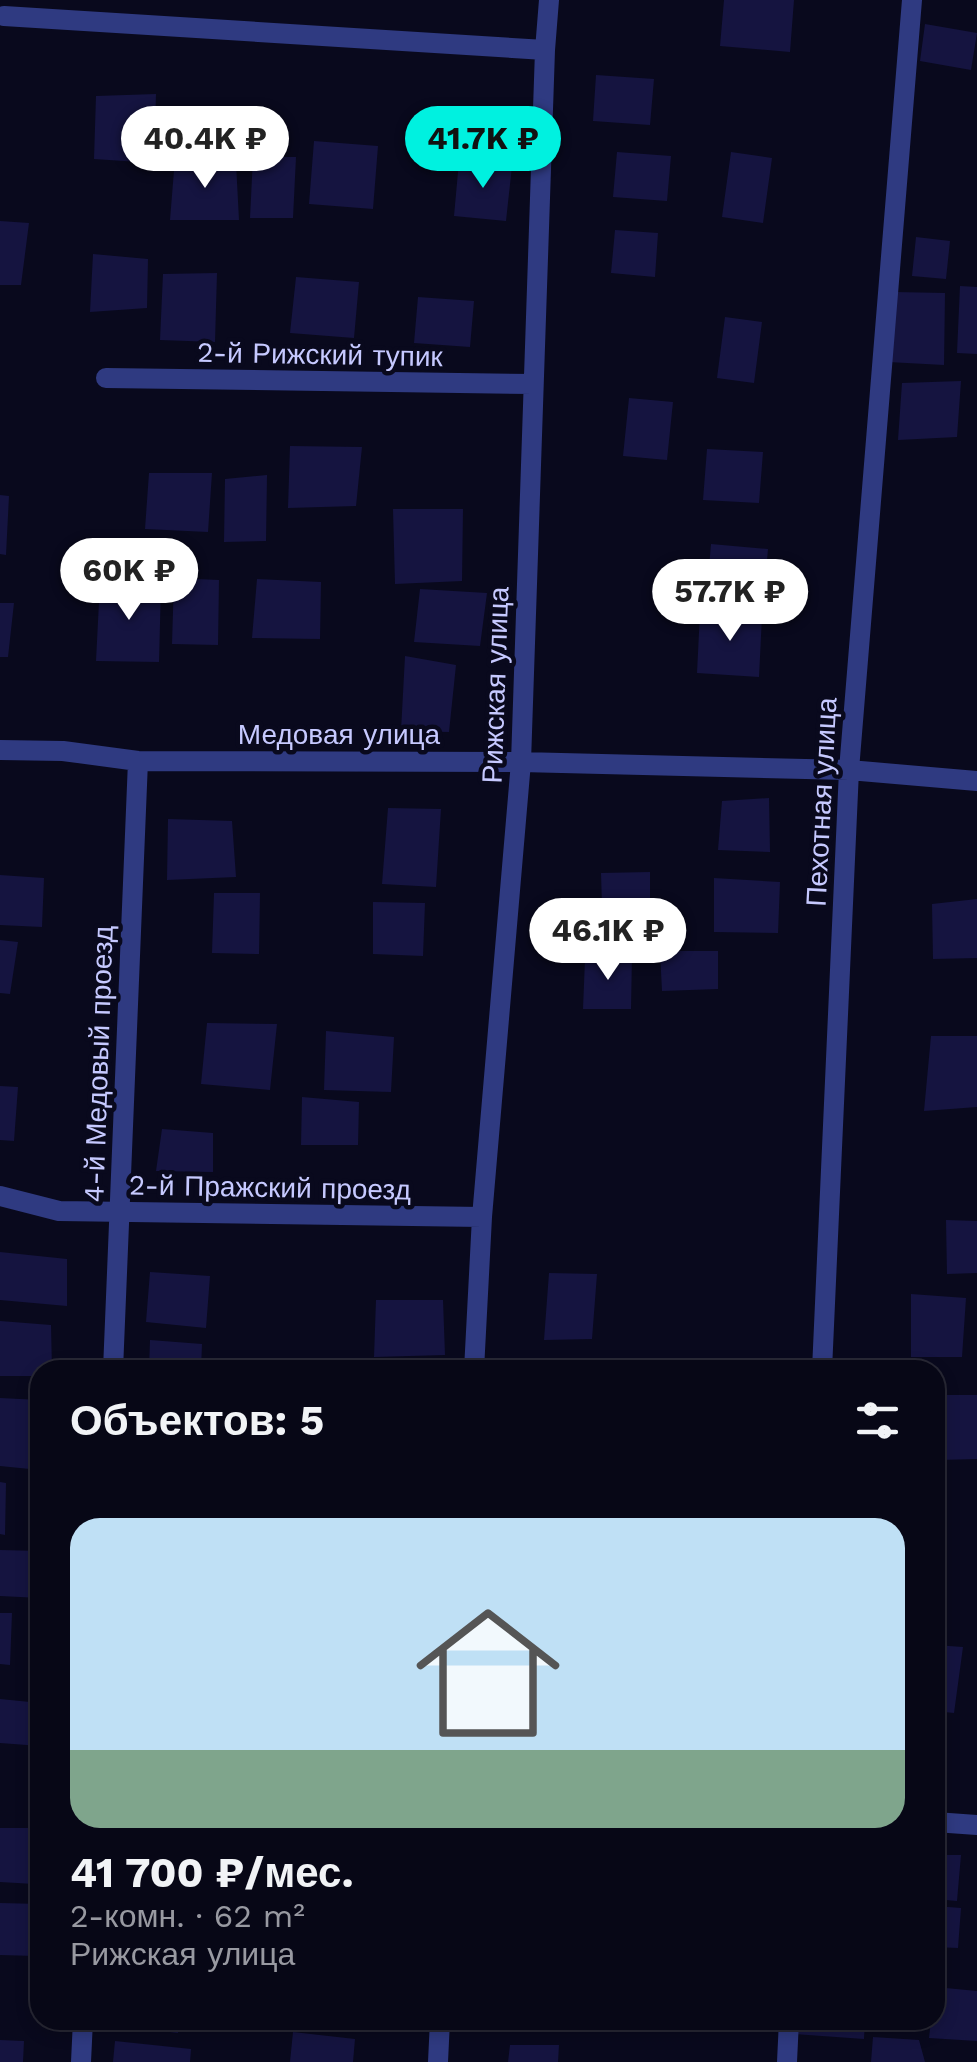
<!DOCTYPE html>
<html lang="ru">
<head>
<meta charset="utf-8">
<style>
	:root { --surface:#070716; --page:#10101f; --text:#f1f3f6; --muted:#9899a1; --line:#282835; --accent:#00f1e0 }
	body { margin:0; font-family:"Work Sans",sans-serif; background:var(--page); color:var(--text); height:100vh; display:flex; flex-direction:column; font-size:38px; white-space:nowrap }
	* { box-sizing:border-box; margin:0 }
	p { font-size:32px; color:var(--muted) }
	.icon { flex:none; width:55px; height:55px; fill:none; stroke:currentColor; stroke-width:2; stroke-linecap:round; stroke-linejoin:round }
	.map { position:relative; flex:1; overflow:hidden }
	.drawer { position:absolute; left:30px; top:1360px; width:915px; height:670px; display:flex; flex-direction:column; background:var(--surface); border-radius:30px; box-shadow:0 5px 15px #0003,0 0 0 2px var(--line) }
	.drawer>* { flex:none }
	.price { position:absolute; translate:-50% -85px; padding:0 22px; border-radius:35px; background:#fff; color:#222; font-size:32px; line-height:65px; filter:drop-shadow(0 2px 5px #0008) }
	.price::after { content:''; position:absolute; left:50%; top:60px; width:30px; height:22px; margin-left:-15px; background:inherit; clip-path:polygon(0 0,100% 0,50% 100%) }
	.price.selected { background:var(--accent); color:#111 }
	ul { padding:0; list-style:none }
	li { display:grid; align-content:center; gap:20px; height:530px; padding:0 40px }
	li+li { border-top:2px solid var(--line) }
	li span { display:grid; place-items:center; height:310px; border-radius:30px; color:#555 }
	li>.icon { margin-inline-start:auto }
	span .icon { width:180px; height:180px; fill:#fffc; stroke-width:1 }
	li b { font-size:42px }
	h2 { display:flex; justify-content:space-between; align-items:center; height:120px; padding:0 40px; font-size:42px }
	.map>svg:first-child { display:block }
	.building { fill:#151440 }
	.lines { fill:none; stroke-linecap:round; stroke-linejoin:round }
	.minor { stroke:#2f3a81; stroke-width:20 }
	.labels { text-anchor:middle; stroke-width:9; stroke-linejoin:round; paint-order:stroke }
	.street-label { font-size:28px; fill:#c6c9ff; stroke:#09091d }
</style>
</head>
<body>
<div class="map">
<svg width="977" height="2062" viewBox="0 0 977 2062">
	<rect width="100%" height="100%" fill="#09091d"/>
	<path class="building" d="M724,0H794L790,52L720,46Z
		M925,24L977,33L971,70L920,61Z
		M596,75L654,79L650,125L593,121Z
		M156,94L154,163L94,159L96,96Z
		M314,141L378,146L373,209L309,204Z
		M617,152L671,156L667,201L613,197Z
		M731,152L772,158L763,223L722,217Z
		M253,157H296L293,218H250Z
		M175,158L236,163L239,220H170Z
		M459,161L512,166L506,221L454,216Z
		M0,221L29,223L21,285H0Z
		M615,230L658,233L655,277L611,273Z
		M916,237L950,241L946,279L912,276Z
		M93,254L148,259L147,308L90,312Z
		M217,273L215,342L160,340L163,274Z
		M296,277L359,282L354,338L290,333Z
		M960,286L977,287V354L957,353Z
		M894,292L945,293L944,365L888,362Z
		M418,297L474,301L470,347L414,343Z
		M725,317L762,322L754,383L717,378Z
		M961,381L957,437L898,440L902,383Z
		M629,398L673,402L667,460L623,456Z
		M290,446L362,447L356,506L288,508Z
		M707,449L763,452L759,503L703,500Z
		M149,473H212L208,532L145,529Z
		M267,475L266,541L224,542L225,479Z
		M0,495L9,496L6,555L0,554Z
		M393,509H463L462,581L395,584Z
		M711,544L768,549L764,595L707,591Z
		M174,578L219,580L218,645L172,644Z
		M257,579L321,582L320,639L252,638Z
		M100,582L161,585L159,662L96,661Z
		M420,589L487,593L480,646L414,642Z
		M0,603H14L8,657H0Z
		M700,612L762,616L759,677L697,673Z
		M405,656L456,665L449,732L401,731Z
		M769,798L770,852L718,850L722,801Z
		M388,808L441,809L436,887L382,884Z
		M168,819L232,821L236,877L167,880Z
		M650,872V905L602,906L601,873Z
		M0,875L44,878L42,927L0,925Z
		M714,878L780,882L778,933L714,932Z
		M214,893H260L259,954L212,953Z
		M977,899V958L933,959L932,904Z
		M373,902L425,903L423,956L373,954Z
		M0,940L18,942L10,994L0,993Z
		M660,951H718V989L662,991Z
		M632,955L631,1009H583L585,959Z
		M207,1023L277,1024L270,1090L201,1084Z
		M326,1031L394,1037L391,1092L324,1090Z
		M931,1036H977V1107L924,1111Z
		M0,1086L18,1087L14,1141L0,1140Z
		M302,1097L359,1102L358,1145H301Z
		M162,1129L213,1133V1172L156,1171Z
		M946,1220L977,1221V1273L947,1274Z
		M0,1252L67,1259V1306L0,1300Z
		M150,1272L210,1276L206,1328L146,1322Z
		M549,1273L597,1274L592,1339L544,1340Z
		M911,1294L966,1298L962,1357H911Z
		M376,1300H443L445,1355L374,1357Z
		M0,1321L51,1325L52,1370H40V1376H0Z
		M150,1340L202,1344L201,1370H149Z
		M942,1395H977V1459L938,1460Z
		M0,1398L40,1400V1470L0,1466Z
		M0,1482L6,1483L5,1535L0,1534Z
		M0,1550L40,1551V1598L0,1596Z
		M0,1613H12L10,1665L0,1664Z
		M935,1645L963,1647L954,1713L935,1711Z
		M0,1699L40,1703V1746L0,1743Z
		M0,1828H36L34,1884L0,1882Z
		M935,1855H961L957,1901L935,1899Z
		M0,1903L40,1904L36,1956L0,1955Z
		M935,1906L961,1908L958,1948L935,1947Z
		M935,1987L977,1991V2041L929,2038L931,2020H935Z
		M118,2020H180L178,2033L118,2026Z
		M486,2020H553V2031L486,2029Z
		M795,2020H865L864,2039L794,2034Z
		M293,2032L355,2039L353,2062H290Z
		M873,2037L919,2040L925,2062H871Z
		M0,2040L24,2041L23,2062H0Z
		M115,2041L191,2049L190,2062H113Z
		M510,2045H559L558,2062H508Z"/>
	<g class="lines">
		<path class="minor" d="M4,16L545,50
			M106,378L533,384
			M0,750L63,751L138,761L521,762L849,770L977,781
			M0,1196L59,1211L482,1217
			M113,1370L138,761
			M474,1370L482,1217L521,762L545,50L549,0
			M822,1370L849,770L912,0
			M935,1822L977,1825
			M81,2062L83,2020
			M438,2062L440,2020
			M787,2062L789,2020"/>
	</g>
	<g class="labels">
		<g class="street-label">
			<text transform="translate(320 354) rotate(1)" y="10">2-й Рижский тупик</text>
			<text transform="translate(495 685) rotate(-88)" y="10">Рижская улица</text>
			<text x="339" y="744">Медовая улица</text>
			<text transform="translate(821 802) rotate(-87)" y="10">Пехотная улица</text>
			<text transform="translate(98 1064) rotate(-88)" y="10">4-й Медовый проезд</text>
			<text transform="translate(270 1187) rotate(1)" y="10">2-й Пражский проезд</text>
		</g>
	</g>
</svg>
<b class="price" style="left:205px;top:191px">40.4K ₽</b>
<b class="price selected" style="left:483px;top:191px">41.7K ₽</b>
<b class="price" style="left:129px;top:623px">60K ₽</b>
<b class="price" style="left:730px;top:644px">57.7K ₽</b>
<b class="price" style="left:608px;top:983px">46.1K ₽</b>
<section class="drawer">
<h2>Объектов: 5<svg class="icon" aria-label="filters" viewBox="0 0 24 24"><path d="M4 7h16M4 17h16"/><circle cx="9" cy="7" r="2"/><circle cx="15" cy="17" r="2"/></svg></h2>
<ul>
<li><span style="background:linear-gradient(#bfe0f5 75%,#7fa58c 0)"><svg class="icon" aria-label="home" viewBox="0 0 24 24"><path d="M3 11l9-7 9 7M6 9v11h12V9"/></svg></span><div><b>41 700 ₽/мес.</b><p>2-комн. · 62 m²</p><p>Рижская улица</p></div></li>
</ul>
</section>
</div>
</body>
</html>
